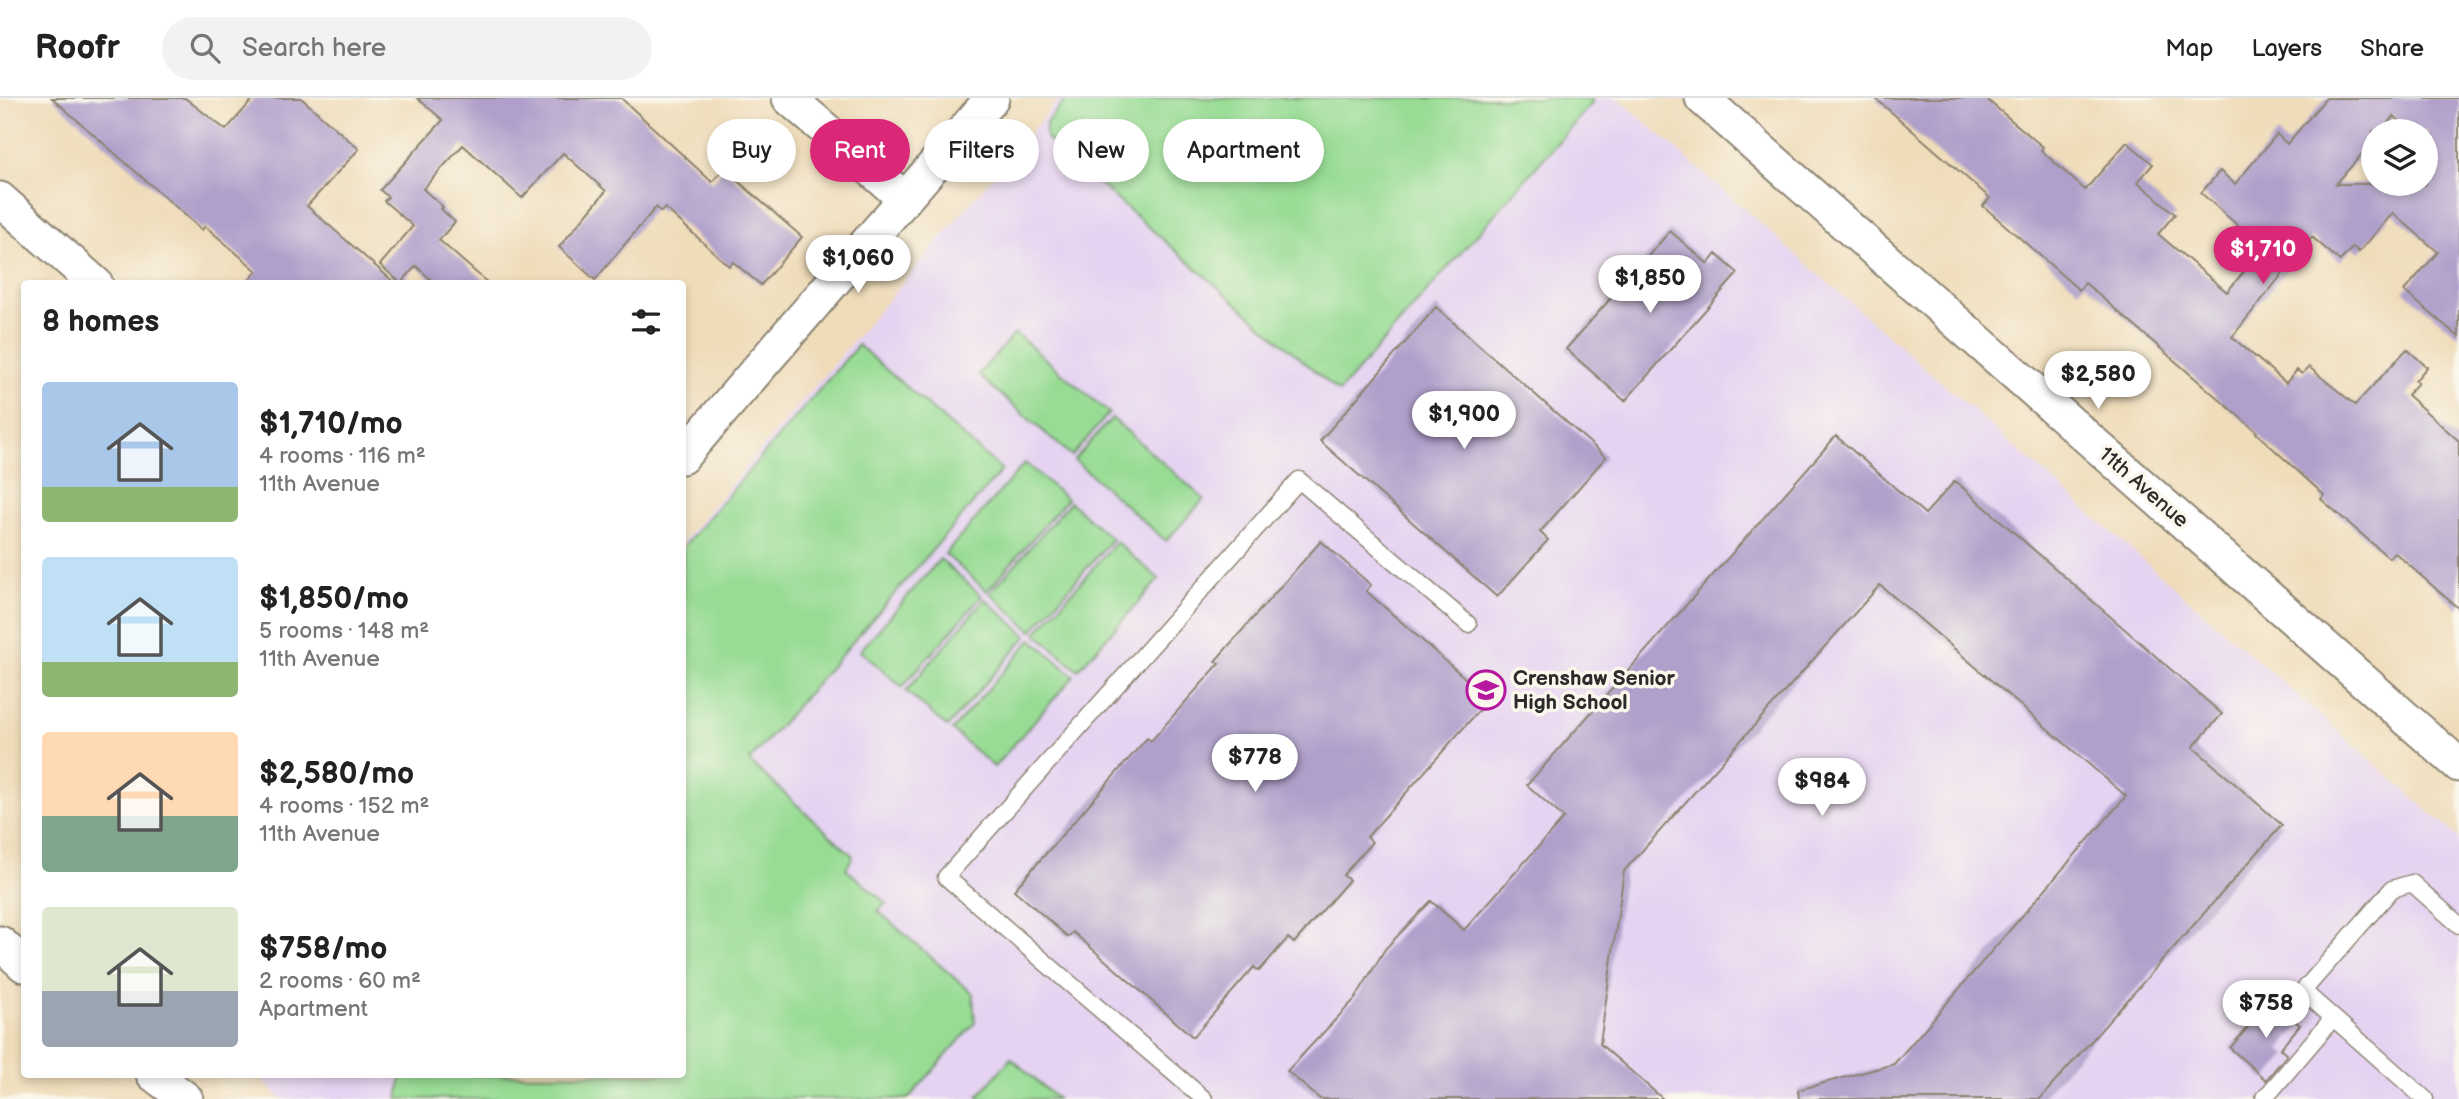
<!DOCTYPE html>
<html lang="en">
<head>
<meta charset="utf-8">
<style>
	:root { --surface:#fff; --page:#f2f2f2; --text:#222; --muted:#767676; --line:#e0e0e0; --accent:#db2777 }
	body { margin:0; font-family:"Balsamiq Sans",sans-serif; background:var(--page); color:var(--text); height:100vh; display:flex; flex-direction:column; font-size:26px; white-space:nowrap }
	* { box-sizing:border-box; margin:0 }
	p { font-size:23px; color:var(--muted) }
	.icon { flex:none; width:38px; height:38px; fill:none; stroke:currentColor; stroke-width:2; stroke-linecap:round; stroke-linejoin:round }
	.map { position:relative; flex:1; overflow:hidden }
	.sheet { position:absolute; left:21px; top:182px; width:665px; height:798px; display:flex; flex-direction:column; background:var(--surface); border-radius:7px; box-shadow:0 4px 10px #0003 }
	.sheet>* { flex:none }
	.hud { position:absolute; left:707px; top:21px; width:665px; height:63px; display:flex; gap:14px }
	.buttons { position:absolute; left:2361px; top:21px; display:grid; gap:14px }
	.buttons a { display:grid; place-items:center; width:77px; height:77px; border-radius:50%; background:var(--surface); box-shadow:0 4px 10px #0003; font-size:35px }
	.price { position:absolute; translate:-50% -60px; padding:0 16px; border-radius:24px; background:#fff; color:#222; font-size:23px; line-height:46px; filter:drop-shadow(0 2px 4px #0008) }
	.price::after { content:''; position:absolute; left:50%; top:42px; width:21px; height:16px; margin-left:-10px; background:inherit; clip-path:polygon(0 0,100% 0,50% 100%) }
	.price.selected { background:var(--accent); color:#fff }
	ul { padding:0; list-style:none }
	li { display:flex; align-items:center; gap:21px; height:175px; padding:0 21px }
	li span { display:grid; place-items:center; flex:none; width:196px; height:140px; border-radius:7px; color:#555 }
	li>.icon { margin-inline-start:auto }
	span .icon { width:84px; height:84px; fill:#fffc; stroke-width:1 }
	li b { font-size:30px }
	h2 { display:flex; justify-content:space-between; align-items:center; height:84px; padding:0 21px; font-size:30px }
	.chip { padding:0 24px; border-radius:32px; background:var(--surface); box-shadow:0 4px 10px #0003; font-size:24px; line-height:63px }
	.chip.selected { background:var(--accent); color:#fff }
	header { display:flex; align-items:center; gap:42px; box-sizing:border-box; height:98px; padding:0 35px; background:var(--surface); border-bottom:2px solid var(--line) }
	header strong { font-size:33px }
	nav { display:flex; gap:38px; margin-inline-start:auto; font-size:24px }
	.search { width:490px; height:63px; background:var(--page); display:flex; align-items:center; gap:18px; box-sizing:border-box; padding:0 24px; border-radius:38px; color:var(--muted); font-size:26px }
	.map>svg:first-child { display:block }
	.built { fill:#e5d3f1 }
	.green { fill:#98dc94; stroke:#628460; stroke-width:2 }
	.building { fill:#af9fca; fill-rule:evenodd }
	.lines { fill:none; stroke-linecap:round; stroke-linejoin:round }
	.lane-casing { stroke:#8d8472; stroke-width:19 }
	.street-casing { stroke:#8d8472; stroke-width:37 }
	.lane { stroke:#fff; stroke-width:16 }
	.street { stroke:#fff; stroke-width:33 }
	.labels { text-anchor:middle; stroke-width:7; stroke-linejoin:round; paint-order:stroke }
	.street-label { font-size:21px; fill:#2b2b2b; stroke:#fbf7ec }
	.poi-label { font-size:21px; font-weight:bold; fill:#2b2b2b; stroke:#fbf7ec; text-anchor:start }
</style>
</head>
<body>
<header>
<strong>Roofr</strong>
<div class="search"><svg class="icon" aria-label="search" viewBox="0 0 24 24"><circle cx="10" cy="10" r="6"/><path d="M15 15l6 6"/></svg>Search here</div>
<nav><a>Map</a><a>Layers</a><a>Share</a></nav>
</header>
<div class="map">
<svg width="2459" height="1001" viewBox="0 0 2459 1001">
	<rect width="100%" height="100%" fill="#fbf7ec"/>
	<filter id="ink" filterUnits="userSpaceOnUse"><feTurbulence type="fractalNoise" baseFrequency=".0143" numOctaves="2"/><feDisplacementMap in="SourceGraphic" scale="14" xChannelSelector="R" yChannelSelector="G"/><feConvolveMatrix kernelMatrix="1 2 1 2 8 2 1 2 1" color-interpolation-filters="sRGB"/></filter>
	<filter id="wash" filterUnits="userSpaceOnUse"><feTurbulence type="fractalNoise" baseFrequency=".00686" numOctaves="4" result="noise"/><feDisplacementMap in="SourceGraphic" scale="28" xChannelSelector="R" yChannelSelector="G"/><feGaussianBlur stdDeviation="1.57" result="paint"/><feColorMatrix in="noise" values="0 0 0 0 0 0 0 0 0 0 0 0 0 0 0 0 0 1.4 0 .05"/><feComposite in="paint" operator="in"/></filter>
	<g filter="url(#wash)">
		<rect width="100%" height="100%" fill="#efdcb9"/>
		<path class="built" d="M1060,0H1618L2459,740V1001H282L257,977L682,976L683,443Z"/>
		<path class="green" d="M1067,0H1592V5L1339,294L1046,40V25Z
			M1015,235L1109,315L1072,358L978,277Z
			M858,247L1002,372L749,663L853,758L846,771L886,805L878,813L973,896L975,925L908,1001H398L402,977L682,976L683,449Z
			M1112,320L1204,401L1166,443L1074,362Z
			M1025,365L1067,401L987,493L945,456Z
			M1070,404L1112,441L1032,533L990,495Z
			M1116,444L1159,481L1078,572L1036,535Z
			M940,461L982,498L902,589L860,553Z
			M985,501L1027,538L947,629L906,593Z
			M1032,541L1074,578L994,669L952,632Z
			M1011,960L1057,1001H981L978,998Z"/>
		<g id="blocks">
			<path class="building" d="M52,0H185L226,32L254,0H301L359,51L307,108L396,186H246L257,173L205,128L202,132Z
				M417,0H621L712,84L724,71L802,139L761,187L733,164L729,168L665,110L661,114L656,109L595,182L559,149L606,93L563,55L522,100L463,47L423,91L443,109L441,111L455,124L439,142L489,186H436L416,168L401,185L380,167L413,128L384,103L388,99L380,92L443,22Z
				M1875,0H1985L2043,49L2041,52L2085,92L2127,44L2153,66L2138,84L2175,116L2158,136L2227,194L2263,150L2201,95L2220,73L2235,86L2277,36L2287,46L2326,0H2459V239L2404,193L2438,154L2393,115L2359,154L2353,149L2340,163L2312,139L2232,239L2286,285L2297,272L2302,276L2309,269L2355,307L2407,251L2427,269L2415,283L2418,285L2407,297L2459,343V511L2394,454L2389,460L2321,401L2324,397L2256,335L2257,334L2085,185L2079,192L2029,148L1983,108L1990,100ZM2394,18L2411,33H2426V86H2336L2373,43V33H2381Z
				M1670,133L1708,166L1716,156L1738,175L1625,303L1566,251Z
				M1436,209L1606,359L1540,434L1548,442L1497,499L1320,343Z
				M1836,338L1925,416L1955,383L2222,616L2193,649L2282,727L2040,1001H1799L1798,992L1894,966L2126,698L1880,487L1624,773L1600,946L1663,1001H1320L1287,973L1355,901L1385,851L1431,803L1464,832L1564,720L1527,687Z
				M1321,443L1371,487L1366,493L1489,601L1367,739L1372,744L1343,777L1349,782L1294,845L1288,840L1259,873L1254,869L1193,939L1073,834L1068,839L1014,792L1147,640L1151,643L1219,566L1215,563Z
				M2271,902L2300,927L2280,951L2287,957L2266,982L2230,950Z"/>
		</g>
	</g>
	<g filter="url(#ink)">
		<use href="#blocks" fill-opacity="0" stroke="#8d8472" stroke-width="2"/>
		<g class="lines">
			<g class="lane-casing">
				<path id="lane" d="M1204,1001L946,779L1299,382L1468,526
					M2264,1001L2333,920
					M2425,1001L2303,893L2392,791L2412,785L2459,827"/>
			</g>
			<g class="street-casing">
				<path id="street" d="M789,0L905,101
					M1702,0L2459,667
					M0,101L96,186
					M682,359L992,0
					M0,845L24,867
					M153,976L186,1001"/>
			</g>
			<use href="#lane" class="lane"/>
			<use href="#street" class="street"/>
		</g>
	</g>
	<defs>
		<g id="school-ring" transform="scale(2.0125)"><circle r="9.5" fill="#fbf7ec" stroke="#b5179e" stroke-width="1.5"/><path d="M0-5L7-2L0 1L-7-2ZM-4 1L0 2.5L4 1V4Q0 6-4 4Z" fill="#b5179e"/></g>
	</defs>
	<g fill-rule="evenodd">
		<use href="#school-ring" x="1486" y="592"/>
	</g>
	<g class="labels">
		<g class="street-label">
			<text transform="translate(2144 389) rotate(41)" y="7">11th Avenue</text>
		</g>
		<g class="poi-label">
			<text x="1513" y="587">Crenshaw Senior<tspan x="1513" dy="24">High School</tspan></text>
		</g>
	</g>
</svg>
<div class="buttons">
<a><svg class="icon" aria-label="layers" viewBox="0 0 24 24"><path d="M12 4l9 5-9 5-9-5zM3 14l9 5 9-5"/></svg></a>
</div>
<b class="price selected" style="left:2263px;top:188px">$1,710</b>
<b class="price" style="left:858px;top:197px">$1,060</b>
<b class="price" style="left:1650px;top:217px">$1,850</b>
<b class="price" style="left:2098px;top:313px">$2,580</b>
<b class="price" style="left:1464px;top:353px">$1,900</b>
<b class="price" style="left:1255px;top:696px">$778</b>
<b class="price" style="left:1822px;top:720px">$984</b>
<b class="price" style="left:2266px;top:942px">$758</b>
<div class="hud">
<a class="chip">Buy</a>
<a class="chip selected">Rent</a>
<a class="chip">Filters</a>
<a class="chip">New</a>
<a class="chip">Apartment</a>
</div>
<section class="sheet">
<h2>8 homes<svg class="icon" aria-label="filters" viewBox="0 0 24 24"><path d="M4 7h16M4 17h16"/><circle cx="9" cy="7" r="2"/><circle cx="15" cy="17" r="2"/></svg></h2>
<ul>
<li><span style="background:linear-gradient(#a9c7e8 75%,#8fb573 0)"><svg class="icon" aria-label="home" viewBox="0 0 24 24"><path d="M3 11l9-7 9 7M6 9v11h12V9"/></svg></span><div><b>$1,710/mo</b><p>4 rooms · 116 m²</p><p>11th Avenue</p></div></li>
<li><span style="background:linear-gradient(#bfe0f5 75%,#8fb573 0)"><svg class="icon" aria-label="home" viewBox="0 0 24 24"><path d="M3 11l9-7 9 7M6 9v11h12V9"/></svg></span><div><b>$1,850/mo</b><p>5 rooms · 148 m²</p><p>11th Avenue</p></div></li>
<li><span style="background:linear-gradient(#ffd9b3 60%,#7fa58c 0)"><svg class="icon" aria-label="home" viewBox="0 0 24 24"><path d="M3 11l9-7 9 7M6 9v11h12V9"/></svg></span><div><b>$2,580/mo</b><p>4 rooms · 152 m²</p><p>11th Avenue</p></div></li>
<li><span style="background:linear-gradient(#dfe7d0 60%,#9aa5b1 0)"><svg class="icon" aria-label="home" viewBox="0 0 24 24"><path d="M3 11l9-7 9 7M6 9v11h12V9"/></svg></span><div><b>$758/mo</b><p>2 rooms · 60 m²</p><p>Apartment</p></div></li>
</ul>
</section>
</div>
</body>
</html>
